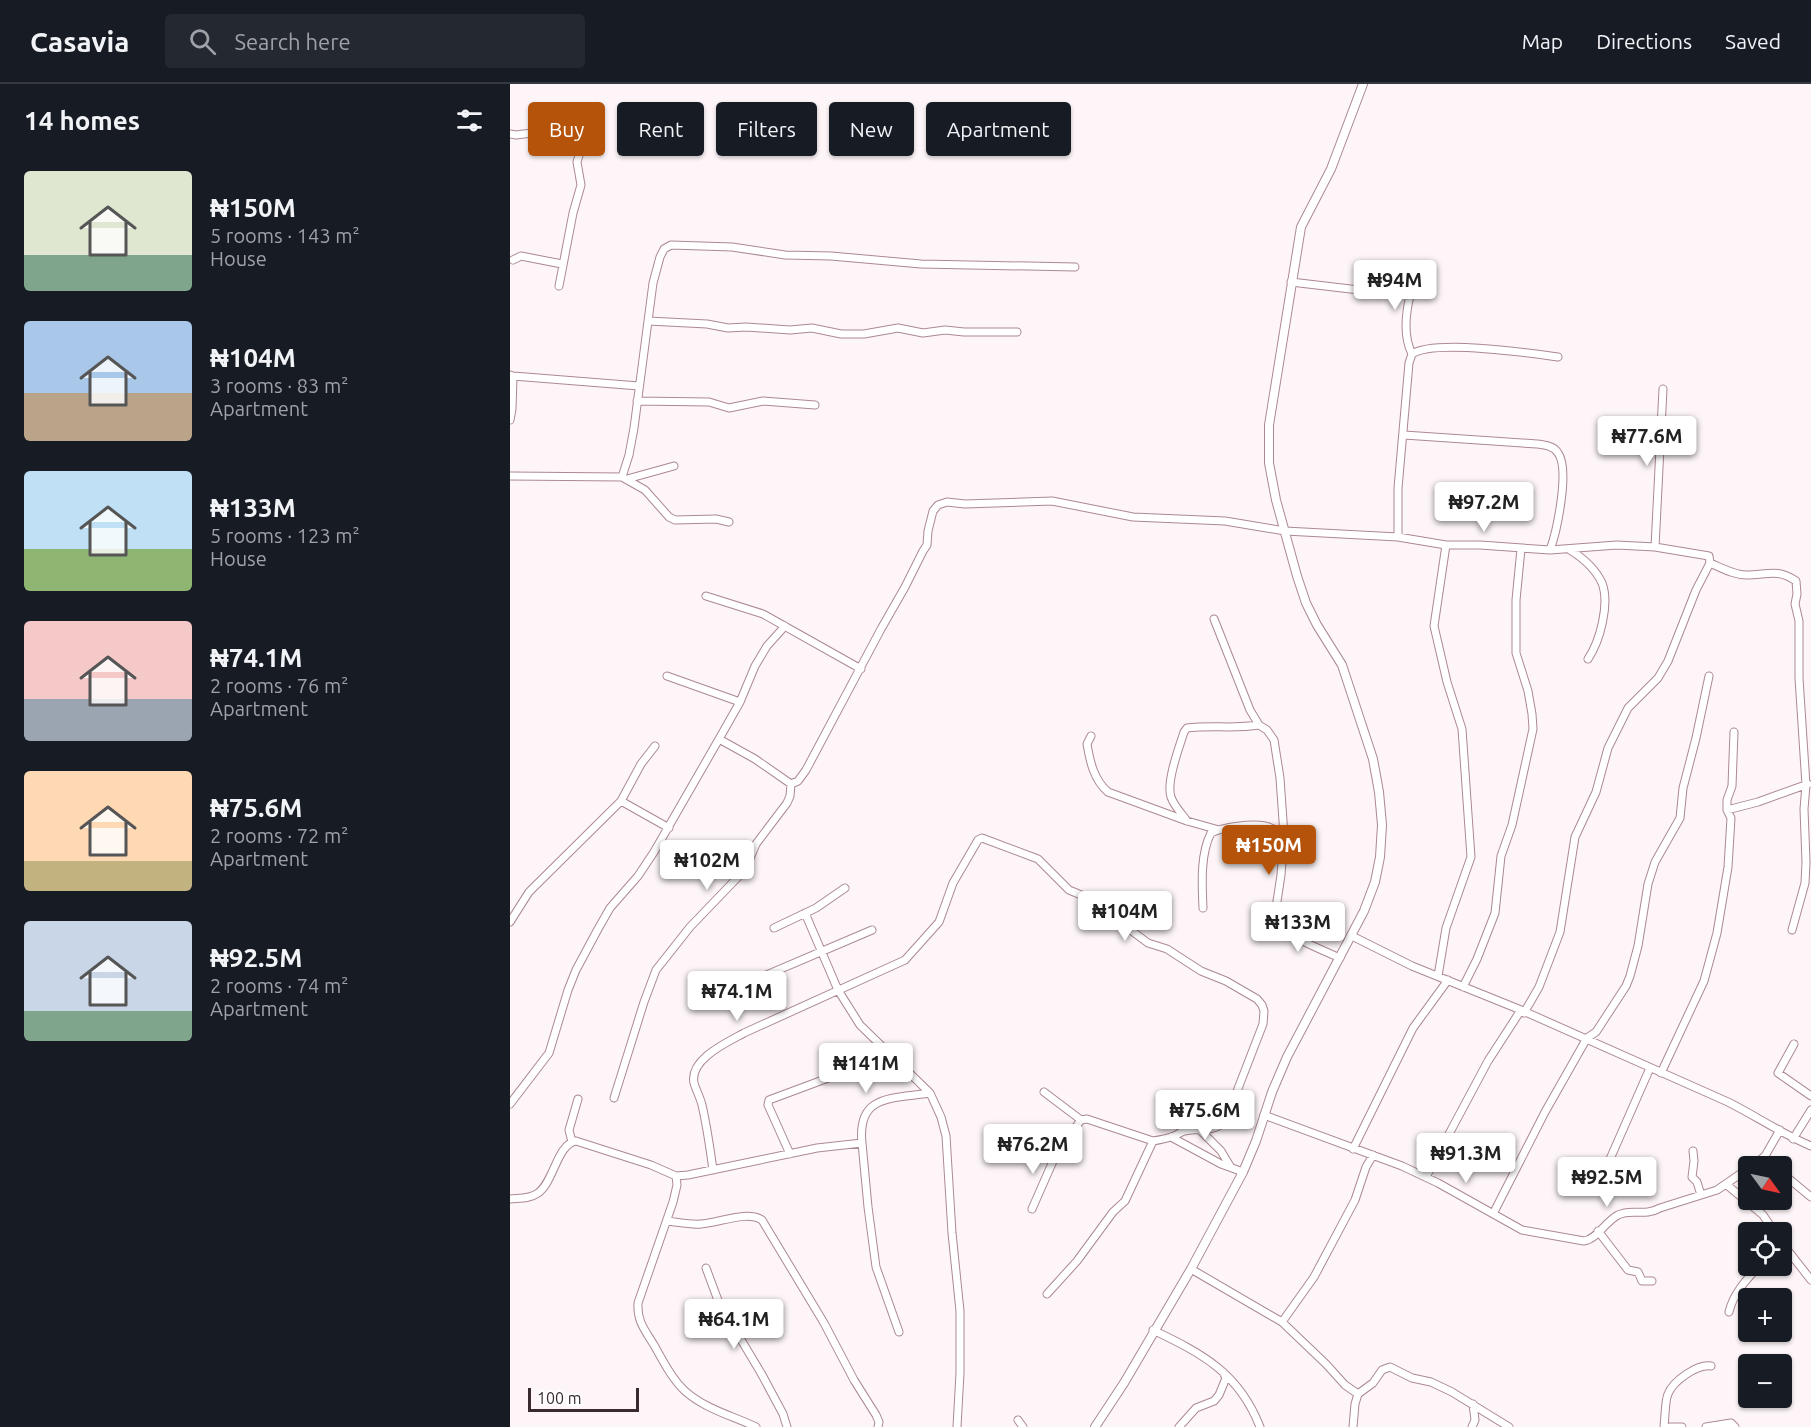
<!DOCTYPE html>
<html lang="en">
<head>
<meta charset="utf-8">
<style>
	:root { --surface:#171b24; --page:#242831; --text:#f1f3f6; --muted:#9ea1a6; --line:#363941; --accent:#b45309 }
	body { margin:0; font-family:Ubuntu,sans-serif; background:var(--page); color:var(--text); height:100vh; display:flex; flex-direction:column; font-size:22px; white-space:nowrap }
	* { box-sizing:border-box; margin:0 }
	p { font-size:20px; color:var(--muted) }
	.icon { flex:none; width:33px; height:33px; fill:none; stroke:currentColor; stroke-width:2; stroke-linecap:round; stroke-linejoin:round }
	.map { position:relative; flex:1; overflow:hidden }
	.panel { display:flex; flex-direction:column; background:var(--surface); width:510px }
	.panel>* { flex:none }
	.banner { position:absolute; left:18px; top:18px; width:570px; height:54px; display:flex; gap:12px }
	.needle { width:39px; rotate:123deg }
	.buttons { position:absolute; left:1228px; top:1072px; display:grid; gap:12px }
	.buttons a { display:grid; place-items:center; width:54px; height:54px; border-radius:6px; background:var(--surface); box-shadow:0 2px 4px #0004; font-size:30px }
	.scale { position:absolute; left:18px; bottom:15px; width:111px; box-sizing:border-box; padding-left:6px; border:3px solid #382a2d; border-top:0; font-size:16px; line-height:21px; white-space:nowrap; color:#382a2d; -webkit-text-stroke:4px #fff; paint-order:stroke }
	.price { position:absolute; translate:-50% -51px; padding:0 14px; border-radius:6px; background:#fff; color:#222; font-size:20px; line-height:39px; filter:drop-shadow(0 2px 3px #0008) }
	.price::after { content:''; position:absolute; left:50%; top:36px; width:18px; height:14px; margin-left:-9px; background:inherit; clip-path:polygon(0 0,100% 0,50% 100%) }
	.price.on { background:var(--accent); color:#fff }
	ul { padding:0; list-style:none }
	li { display:flex; align-items:center; gap:18px; height:150px; padding:0 24px }
	li span { display:grid; place-items:center; flex:none; width:168px; height:120px; border-radius:6px; color:#555 }
	li>.icon { margin-inline-start:auto }
	span .icon { width:72px; height:72px; fill:#fffc; stroke-width:1 }
	li b { font-size:26px }
	h2 { display:flex; justify-content:space-between; align-items:center; height:72px; padding:0 24px; font-size:26px }
	.chip { padding:0 21px; border-radius:6px; background:var(--surface); box-shadow:0 2px 4px #0004; font-size:21px; line-height:54px }
	.chip.on { background:var(--accent); color:#fff }
	header { display:flex; align-items:center; gap:36px; box-sizing:border-box; height:84px; padding:0 30px; background:var(--surface); border-bottom:2px solid var(--line) }
	header strong { font-size:28px }
	nav { display:flex; gap:33px; margin-inline-start:auto; font-size:21px }
	.search { width:420px; height:54px; background:var(--page); display:flex; align-items:center; gap:15px; box-sizing:border-box; padding:0 21px; border-radius:6px; color:var(--muted); font-size:22px }
	main { display:flex; flex:1; min-height:0 }
	.map>svg:first-child { display:block }
	.lines { fill:none; stroke-linecap:round; stroke-linejoin:round }
	.minor-casing { stroke:#ac8990; stroke-width:9 }
	.tertiary-casing { stroke:#ac8990; stroke-width:10 }
	.minor { stroke:#fff; stroke-width:7 }
	.tertiary { stroke:#fff; stroke-width:8 }
</style>
</head>
<body>
<header>
<strong>Casavia</strong>
<div class="search"><svg class="icon" aria-label="search" viewBox="0 0 24 24"><circle cx="10" cy="10" r="6"/><path d="M15 15l6 6"/></svg>Search here</div>
<nav><a>Map</a><a>Directions</a><a>Saved</a></nav>
</header>
<main>
<section class="panel">
<h2>14 homes<svg class="icon" aria-label="filters" viewBox="0 0 24 24"><path d="M4 7h16M4 17h16"/><circle cx="9" cy="7" r="2"/><circle cx="15" cy="17" r="2"/></svg></h2>
<ul>
<li><span style="background:linear-gradient(#dfe7d0 70%,#7fa58c 0)"><svg class="icon" aria-label="home" viewBox="0 0 24 24"><path d="M3 11l9-7 9 7M6 9v11h12V9"/></svg></span><div><b>₦150M</b><p>5 rooms · 143 m²</p><p>House</p></div></li>
<li><span style="background:linear-gradient(#a9c7e8 60%,#b9a48a 0)"><svg class="icon" aria-label="home" viewBox="0 0 24 24"><path d="M3 11l9-7 9 7M6 9v11h12V9"/></svg></span><div><b>₦104M</b><p>3 rooms · 83 m²</p><p>Apartment</p></div></li>
<li><span style="background:linear-gradient(#bfe0f5 65%,#8fb573 0)"><svg class="icon" aria-label="home" viewBox="0 0 24 24"><path d="M3 11l9-7 9 7M6 9v11h12V9"/></svg></span><div><b>₦133M</b><p>5 rooms · 123 m²</p><p>House</p></div></li>
<li><span style="background:linear-gradient(#f6c9c9 65%,#9aa5b1 0)"><svg class="icon" aria-label="home" viewBox="0 0 24 24"><path d="M3 11l9-7 9 7M6 9v11h12V9"/></svg></span><div><b>₦74.1M</b><p>2 rooms · 76 m²</p><p>Apartment</p></div></li>
<li><span style="background:linear-gradient(#ffd9b3 75%,#c2b280 0)"><svg class="icon" aria-label="home" viewBox="0 0 24 24"><path d="M3 11l9-7 9 7M6 9v11h12V9"/></svg></span><div><b>₦75.6M</b><p>2 rooms · 72 m²</p><p>Apartment</p></div></li>
<li><span style="background:linear-gradient(#c9d6e8 75%,#7fa58c 0)"><svg class="icon" aria-label="home" viewBox="0 0 24 24"><path d="M3 11l9-7 9 7M6 9v11h12V9"/></svg></span><div><b>₦92.5M</b><p>2 rooms · 74 m²</p><p>Apartment</p></div></li>
</ul>
</section>
<div class="map">
<svg width="1301" height="1343" viewBox="0 0 1301 1343">
	<rect width="100%" height="100%" fill="#fdf5f7"/>
	<g class="lines">
		<g class="minor-casing">
			<path id="minor" d="M0,50L6,51L54,45L64,48L70,56V68L67,78L71,101L63,129L49,202
				M3,176L11,172L52,180
				M781,198L849,206L901,207
				M138,237L197,240L218,244L236,243L280,246L302,244L331,250H354L388,244L413,249L435,246L454,248H507
				M902,270C889,244 900,209 908,183
				M0,291L3,292L2,325L0,336
				M3,292L129,302
				M127,317L199,318L219,324L253,317L305,321
				M894,351L1027,360C1035,361 1044,362 1048,369C1060,385 1047,447 1040,466
				M0,392L112,393L135,406L159,433L165,436L206,435L219,438
				M112,393L119,371L124,344L143,199L150,173L154,165L161,161L222,163L275,171L321,172L411,180L565,183
				M117,395L164,382
				M888,453V404L899,279L902,270C924,255 1019,269 1048,273
				M1145,463L1153,305
				M1060,466C1073,474 1085,484 1092,499C1100,520 1090,557 1078,575
				M1200,479C1212,484 1224,491 1236,491C1257,491 1267,484 1286,497L1287,510L1285,520L1289,537V594L1296,701L1294,725L1296,778L1295,799L1282,846
				M196,512L253,530L351,585
				M704,535L740,626L749,641L757,646L764,656L770,694L774,751L771,791L764,837C782,855 808,864 830,874
				M157,592L230,618
				M581,652L577,660C580,678 584,696 598,708L677,737L709,746
				M209,655L230,618L245,582L257,562L275,542
				M111,717L159,744
				M1217,726L1248,718L1298,700
				M677,737C672,730 664,722 661,713C656,698 669,664 674,648L677,644C701,641 725,645 749,641
				M693,824C692,801 690,770 701,749C713,743 742,739 755,742C762,743 768,748 774,751
				M295,829L328,906L350,941L420,1009
				M0,838L19,808L111,717L131,680L145,662
				M264,844L306,824L335,804
				M842,852L902,882L1011,926L1218,1018C1246,1032 1272,1050 1301,1062
				M928,892L936,844L961,773L952,645L937,598L924,542L936,461
				M233,901L362,846
				M953,903L967,875L985,829L991,772L1002,741L1023,645L1022,630L1018,607L1006,569V516L1011,465
				M1284,960L1268,989L1301,1012
				M1151,989L1194,897L1207,849L1218,783L1221,734L1217,726V716L1222,702L1224,648
				M534,1008L571,1036
				M104,1014L134,918L146,886L180,843L229,792L237,781L246,760L277,719L280,712L281,700
				M0,1020L39,969L58,906L66,886L88,845L100,824L128,792L144,768L209,655L245,675L281,700L288,697L296,686L371,545L395,503L413,467L417,461L418,447L423,427L428,421L437,418L455,420L542,417L623,433L715,437L775,447L888,453L936,461H970L1040,466L1107,461L1145,463L1199,472L1200,479L1186,506L1158,577L1148,594L1118,624L1098,664L1086,708L1065,753L1050,848L1029,903L1014,929
				M754,1031L892,1082L928,1099L1012,1146L1074,1157C1087,1155 1095,1138 1108,1131C1122,1124 1134,1133 1150,1124L1207,1106L1239,1084
				M690,1046L711,1067L720,1082
				M661,1053L711,1080L733,1088
				M1283,1055L1301,1026
				M62,1058L59,1046L68,1015
				M352,1059L358,1123L366,1183L389,1248
				M843,1065L903,944L938,896
				M1183,1067L1184,1077L1182,1093L1187,1098L1191,1111
				M280,1070L258,1021L259,1016L345,984L369,971L379,969
				M1255,1072L1266,1083
				M1100,1075L1140,984
				M1241,1083L1255,1072L1270,1046
				M203,1086C200,1064 197,1043 192,1021C190,1013 186,1006 184,999C179,975 218,958 234,949L395,876L429,838L443,799L468,756L472,754L528,775L559,806L576,813L638,859L657,865L691,887L716,897L747,915L752,921L754,927L753,940L717,1033C708,1050 691,1043 674,1047C670,1048 666,1052 661,1053C655,1055 649,1056 643,1057L577,1035L571,1036C561,1048 554,1069 537,1071
				M1272,1089L1301,1113
				M166,1092L167,1101L163,1118L128,1219C127,1238 135,1246 144,1261C153,1277 162,1295 175,1307C195,1325 223,1332 246,1343
				M916,1093L978,977L1011,926
				M1217,1101L1253,1131L1265,1149
				M0,1115C9,1114 20,1115 28,1109C44,1098 47,1060 66,1057L141,1081L166,1092L178,1091L307,1064L352,1059C347,1010 382,1015 420,1009L431,1033L436,1052L442,1149L450,1227V1289L447,1343
				M522,1125L547,1068
				M983,1130L1035,1028L1077,954L1086,948L1116,902L1120,892L1128,862L1138,800L1145,778L1170,734L1173,704L1186,654L1199,592
				M157,1137C168,1138 179,1141 191,1140C209,1139 237,1126 252,1136L314,1239L344,1296L366,1331L369,1338L368,1343
				M1088,1147L1118,1186L1128,1188L1132,1197H1142
				M1272,1159L1301,1196
				M196,1184L209,1219L251,1289L273,1330L277,1343
				M681,1185L772,1238L816,1280L835,1301L848,1310
				M537,1210L567,1177L603,1128L615,1117L643,1057
				M1219,1228C1223,1210 1236,1196 1249,1182
				M772,1238L804,1193L845,1116L856,1083L863,1071
				M643,1246C693,1270 729,1289 750,1343
				M508,1336L513,1343
				M669,1343L686,1324L704,1317L709,1311L716,1294L713,1288
				M843,1343L845,1320L848,1310L863,1299L872,1286L880,1283L902,1294L921,1298L942,1308L999,1343
				M962,1343L965,1336L963,1320
				M1154,1343C1155,1335 1155,1316 1158,1310C1163,1297 1187,1280 1201,1282
				M1160,1343H1172
				M1196,1343L1221,1339L1225,1343"/>
		</g>
		<g class="tertiary-casing">
			<path id="tertiary" d="M585,1343L614,1299L681,1185L733,1088L746,1057L762,1008L777,973L854,827L865,798L870,773L872,741L869,708L863,675L832,581L807,541L796,519L787,492L766,416L759,379V341L791,143L821,85L853,0"/>
		</g>
		<use href="#minor" class="minor"/>
		<use href="#tertiary" class="tertiary"/>
	</g>
</svg>
<div class="buttons">
<a><svg class="needle" viewBox="-14 -14 28 28"><path d="M0-13l5 13h-10z" fill="#e53935"/><path d="M0 13l5-13h-10z" fill="#9ea1a6"/></svg></a>
<a><svg class="icon" aria-label="locate" viewBox="0 0 24 24"><circle cx="12" cy="12" r="6"/><path d="M12 2v4M12 18v4M2 12h4M18 12h4"/></svg></a>
<a>+</a>
<a>−</a>
</div>
<div class="scale">100 m</div>
<b class="price" style="left:885px;top:227px">₦94M</b>
<b class="price" style="left:1137px;top:383px">₦77.6M</b>
<b class="price" style="left:974px;top:449px">₦97.2M</b>
<b class="price on" style="left:759px;top:792px">₦150M</b>
<b class="price" style="left:197px;top:807px">₦102M</b>
<b class="price" style="left:615px;top:858px">₦104M</b>
<b class="price" style="left:788px;top:869px">₦133M</b>
<b class="price" style="left:227px;top:938px">₦74.1M</b>
<b class="price" style="left:356px;top:1010px">₦141M</b>
<b class="price" style="left:695px;top:1057px">₦75.6M</b>
<b class="price" style="left:523px;top:1091px">₦76.2M</b>
<b class="price" style="left:956px;top:1100px">₦91.3M</b>
<b class="price" style="left:1097px;top:1124px">₦92.5M</b>
<b class="price" style="left:224px;top:1266px">₦64.1M</b>
<div class="banner">
<a class="chip on">Buy</a>
<a class="chip">Rent</a>
<a class="chip">Filters</a>
<a class="chip">New</a>
<a class="chip">Apartment</a>
</div>
</div>
</main>
</body>
</html>
